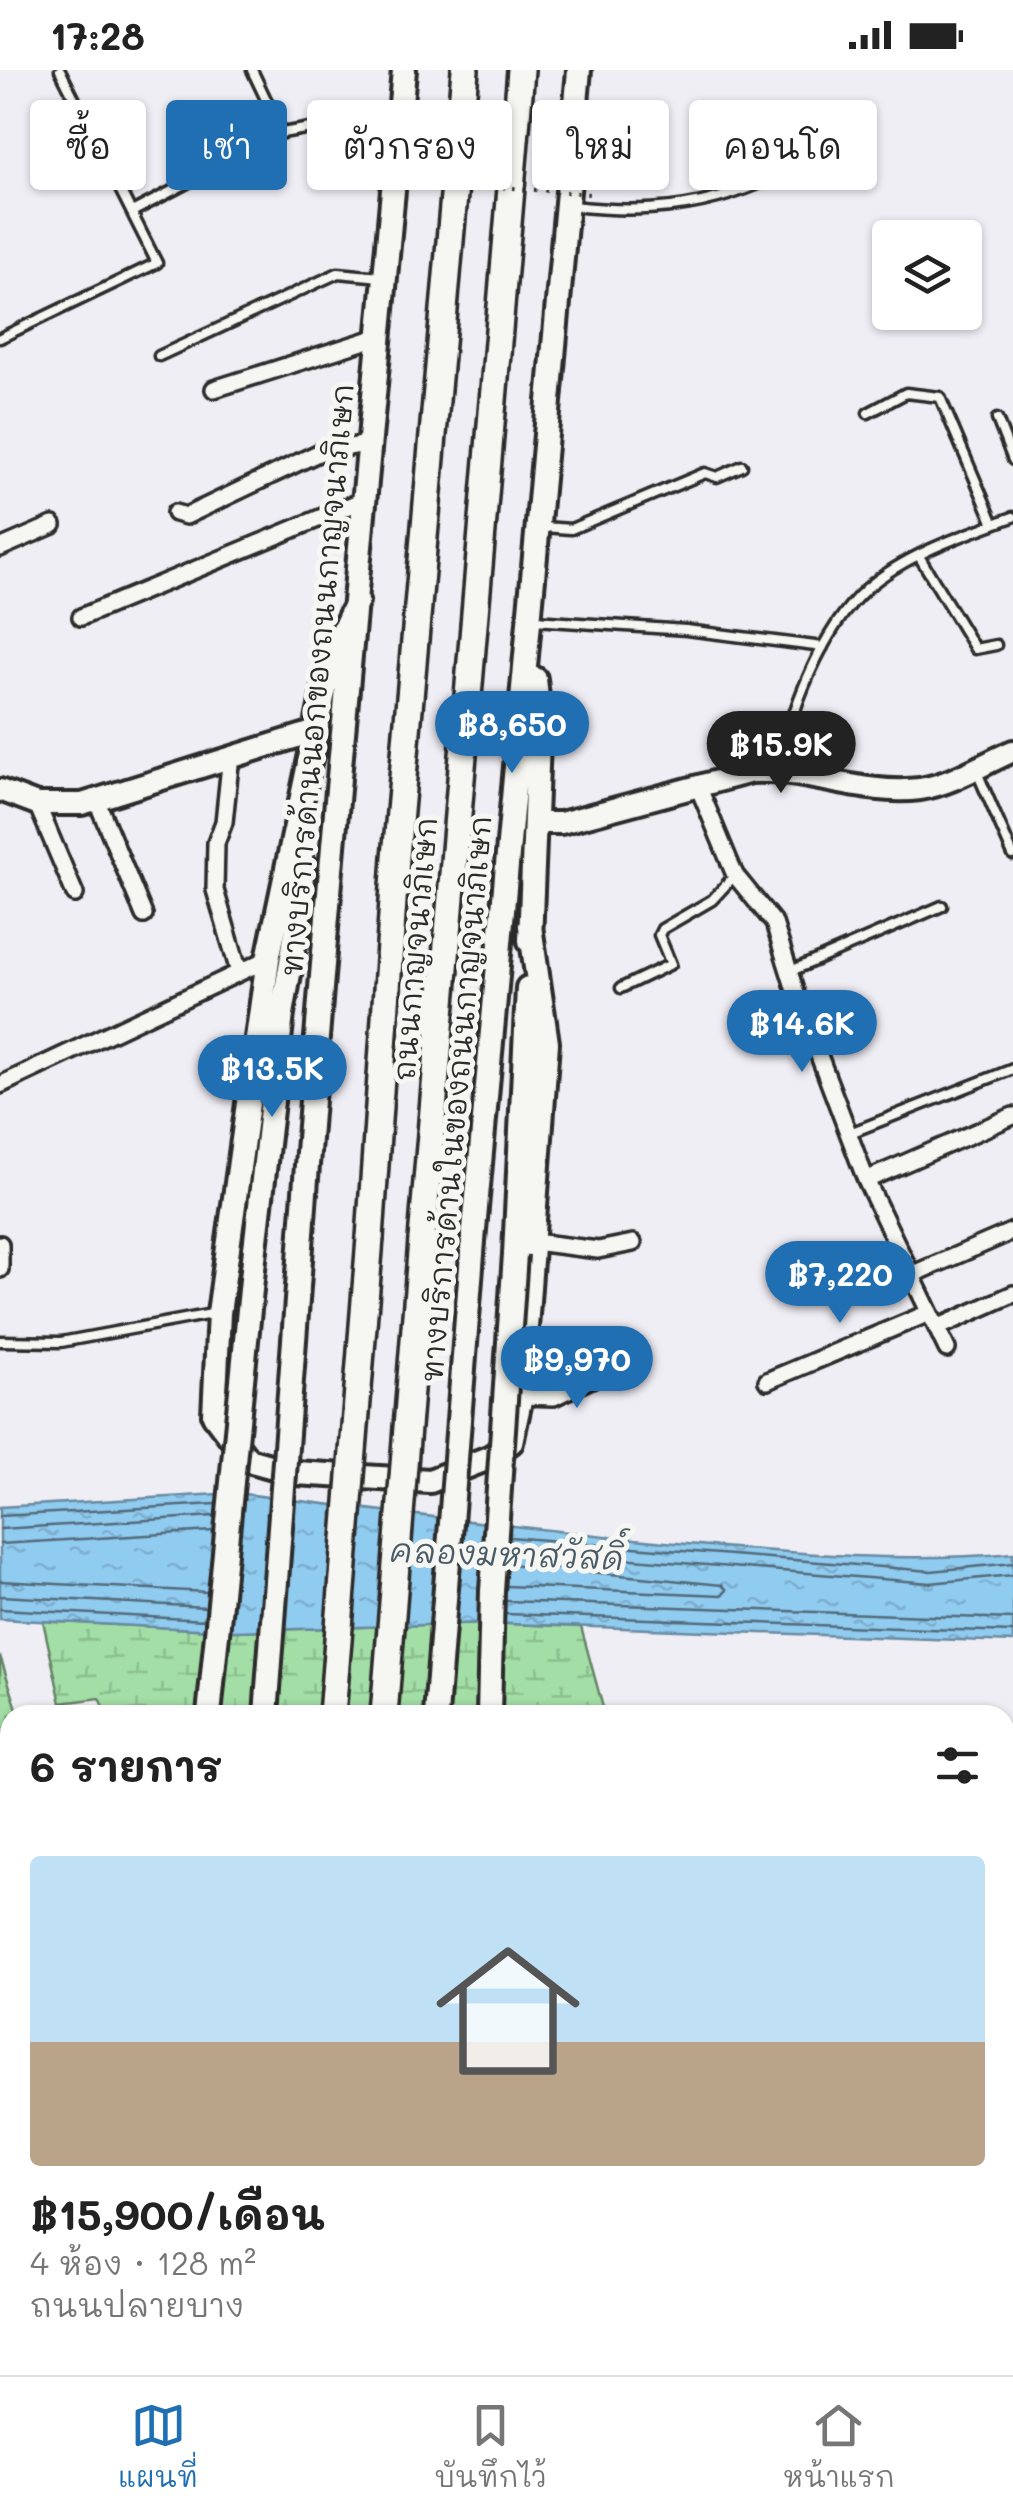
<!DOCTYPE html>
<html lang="th">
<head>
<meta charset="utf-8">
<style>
	:root { --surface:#fff; --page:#f6f6f6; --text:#222; --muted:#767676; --line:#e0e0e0; --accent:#1f6fb2 }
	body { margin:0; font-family:Mali,"Playpen Sans Thai",sans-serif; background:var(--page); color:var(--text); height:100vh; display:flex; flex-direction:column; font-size:38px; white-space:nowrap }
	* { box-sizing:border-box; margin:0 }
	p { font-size:32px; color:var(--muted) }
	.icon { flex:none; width:55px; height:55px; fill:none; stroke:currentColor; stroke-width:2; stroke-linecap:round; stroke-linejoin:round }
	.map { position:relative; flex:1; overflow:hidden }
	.drawer { position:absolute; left:0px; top:1635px; width:1015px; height:670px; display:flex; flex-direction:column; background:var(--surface); border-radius:30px 30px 0 0; box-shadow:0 2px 8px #0004 }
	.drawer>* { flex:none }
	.banner { position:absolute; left:30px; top:30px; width:955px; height:90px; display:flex; gap:20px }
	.controls { position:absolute; left:872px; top:150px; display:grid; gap:20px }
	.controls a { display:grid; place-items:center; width:110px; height:110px; border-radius:10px; background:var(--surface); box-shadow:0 2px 8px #0004; font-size:50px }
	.price { position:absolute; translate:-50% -85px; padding:0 22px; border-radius:35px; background:var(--accent); color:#fff; font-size:32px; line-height:65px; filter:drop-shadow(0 2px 5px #0008) }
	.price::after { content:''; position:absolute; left:50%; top:60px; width:30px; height:22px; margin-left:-15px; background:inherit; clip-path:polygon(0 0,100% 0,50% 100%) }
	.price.active { background:#222; color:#fff }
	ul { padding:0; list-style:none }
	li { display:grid; align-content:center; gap:20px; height:530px; padding:0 30px }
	li span { display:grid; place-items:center; height:310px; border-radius:10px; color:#555 }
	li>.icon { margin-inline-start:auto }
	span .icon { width:180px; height:180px; fill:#fffc; stroke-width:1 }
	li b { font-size:42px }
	h2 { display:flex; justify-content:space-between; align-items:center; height:120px; padding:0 30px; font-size:42px }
	.pill { padding:0 35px; border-radius:10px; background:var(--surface); box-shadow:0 2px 8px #0004; font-size:35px; line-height:90px }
	.pill.active { background:var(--accent); color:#fff }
	.status { display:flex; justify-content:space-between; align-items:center; height:70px; padding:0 50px; background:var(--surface); direction:ltr }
	.status svg { height:28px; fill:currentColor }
	.menu { display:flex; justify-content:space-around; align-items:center; height:140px; border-top:2px solid var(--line); background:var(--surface); font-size:28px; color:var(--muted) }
	.menu a { display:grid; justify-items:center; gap:5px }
	.menu .active { color:var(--accent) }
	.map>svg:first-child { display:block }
	.built { fill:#e9e4f8 }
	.wetland { fill:url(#wetland-marsh); stroke:#668468; stroke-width:2.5 }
	.water { fill:url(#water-ripples); stroke:#688ba1; stroke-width:2.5 }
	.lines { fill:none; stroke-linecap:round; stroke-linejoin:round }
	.shore { stroke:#536b7a; stroke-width:2.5 }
	.service-casing { stroke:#2b2b2b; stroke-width:15 }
	.minor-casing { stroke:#2b2b2b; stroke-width:22 }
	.tertiary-casing { stroke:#2b2b2b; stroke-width:28 }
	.secondary-casing { stroke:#2b2b2b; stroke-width:30 }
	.trunk-casing { stroke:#2b2b2b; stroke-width:32 }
	.path { stroke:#2b2b2b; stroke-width:4; stroke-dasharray:2.5 8; stroke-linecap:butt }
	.service { stroke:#f6f6f2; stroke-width:8 }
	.minor { stroke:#f6f6f2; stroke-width:15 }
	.tertiary { stroke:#f6f6f2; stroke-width:20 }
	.secondary { stroke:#f6f6f2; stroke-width:22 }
	.trunk { stroke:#f6f6f2; stroke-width:25 }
	.rail { stroke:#2b2b2b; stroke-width:6 }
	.secondary-bridge-casing { stroke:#2b2b2b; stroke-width:30; stroke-linecap:butt }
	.trunk-bridge-casing { stroke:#2b2b2b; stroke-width:32; stroke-linecap:butt }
	.path-bridge { stroke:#2b2b2b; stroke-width:4; stroke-dasharray:2.5 8; stroke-linecap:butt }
	.secondary-bridge { stroke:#f6f6f2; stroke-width:22 }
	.trunk-bridge { stroke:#f6f6f2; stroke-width:25 }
	.labels { text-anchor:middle; stroke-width:10; stroke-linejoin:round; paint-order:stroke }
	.street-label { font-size:30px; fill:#2b2b2b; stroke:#f6f6f2 }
	.water-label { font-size:32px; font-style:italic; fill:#495b66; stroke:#f6f6f2 }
</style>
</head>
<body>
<div class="status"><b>17:28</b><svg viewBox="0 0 49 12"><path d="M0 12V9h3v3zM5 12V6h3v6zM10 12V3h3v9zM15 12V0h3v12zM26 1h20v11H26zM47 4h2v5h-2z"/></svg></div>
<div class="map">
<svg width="1013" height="2305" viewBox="0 0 1013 2305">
	<defs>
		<pattern id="wetland-marsh" width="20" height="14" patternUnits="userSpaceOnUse" patternTransform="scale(2.5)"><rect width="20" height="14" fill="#a2dea5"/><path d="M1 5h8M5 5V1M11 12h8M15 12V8" fill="none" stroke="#8cbf8e"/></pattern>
		<pattern id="water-ripples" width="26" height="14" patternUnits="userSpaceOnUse" patternTransform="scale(2.5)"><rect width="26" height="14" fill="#90cbf0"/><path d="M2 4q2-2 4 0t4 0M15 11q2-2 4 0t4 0" fill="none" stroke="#7caece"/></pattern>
	</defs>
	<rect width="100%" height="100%" fill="#f0eef5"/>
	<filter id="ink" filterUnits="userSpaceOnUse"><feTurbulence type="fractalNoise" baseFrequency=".01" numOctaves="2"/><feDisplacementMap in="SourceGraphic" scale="20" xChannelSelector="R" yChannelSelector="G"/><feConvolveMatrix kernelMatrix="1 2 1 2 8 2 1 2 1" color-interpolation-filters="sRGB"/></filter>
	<g filter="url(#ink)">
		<path class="built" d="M0,2020H10V2118L0,2117Z
			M1005,2037H1013V2142H1005Z"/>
		<path class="wetland" d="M43,1551L234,1561L486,1553L581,1557L605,1645H108L100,1628L61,1633Z
			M0,1586L19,1645H10V1927L0,1926Z"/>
		<path class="water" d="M236,1423C379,1441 522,1458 665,1472C781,1482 897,1494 1013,1483V1572L486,1553L234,1561L0,1549V1437Z"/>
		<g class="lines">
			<path class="shore" d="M0,1446L216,1434
				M0,1459L215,1446
				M509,1467L931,1501L1013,1493
				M0,1474L213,1461
				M509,1479L930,1513L1013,1505
				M0,1511L207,1522
				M506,1516L722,1525L727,1520L722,1515L508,1494
				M0,1526L206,1537
				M506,1531L1013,1549
				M0,1539L205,1550
				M505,1544L1013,1562"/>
			<g class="service-casing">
				<path id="service" d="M252,0L282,63
					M572,136C689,149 752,125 852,65
					M132,142L282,63L396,43
					M0,268L157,193L60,0
					M159,286L338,203L381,207
					M868,343L906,323L940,327L994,454
					M997,349L1013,390
					M543,457L571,459L705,403L717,407L742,396
					M919,486L975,579L996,575
					M534,550L686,560L823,577
					M782,701C786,645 824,557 866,519C906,484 964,465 1013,447
					M977,702L1013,785
					M791,901L942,836
					M621,918L671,894L659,865L662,859L712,830L735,805
					M850,1063L1013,999
					M0,1271L61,1272L217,1243
					M0,2004H10"/>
			</g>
			<g class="minor-casing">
				<path id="minor" d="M214,319L381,266
					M175,443L186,446L318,383L371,373
					M0,478L53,455
					M81,547L366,429
					M231,685L224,752L216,773L215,820L239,902
					M698,716L735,805L774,853L798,930L866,1110L947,1279
					M96,729L144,845
					M37,734L75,824
					M0,1015L268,889
					M866,1110L1013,1046
					M534,1172L598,1180L633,1173
					M0,1174V1199
					M911,1205L1013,1161
					M937,1258L1013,1224
					M767,1311L929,1243
					M521,1326L554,1327L624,1293
					M1005,1925L1013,1926
					M1006,2206L1013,2224
					M0,2215L10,2238
					M35,2295L39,2305
					M119,2295L123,2305
					M654,2295L659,2305
					M803,2295L806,2305
					M917,2295L921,2305
					M436,2305L437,2295
					M553,2305L554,2295"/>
			</g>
			<g class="tertiary-casing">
				<path id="tertiary" d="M0,720L37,734H82L316,661
					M537,753H561L751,702C808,699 862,726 920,719C950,715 985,693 1013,681"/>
			</g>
			<g class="secondary-casing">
				<path id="secondary" d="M357,531L332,584L268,889L219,1243L214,1345L248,1390L295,1403L430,1411L491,1387L511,1372L521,1326L547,973L530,856
					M530,871L539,647L535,609
					M302,1163C330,775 369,388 404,0
					M473,1171L579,0
					M255,1179L282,944L302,829L301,784
					M515,1184L528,918
					M0,1940H10
					M1005,1953L1013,1955
					M1005,2012L1013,2013
					M0,2136H10
					M1005,2148L1013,2149
					M1005,2176H1013
					M152,2305L153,2295
					M191,2305V2295
					M218,2305L219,2295
					M385,2305L386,2295
					M408,2305V2295"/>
			</g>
			<g class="trunk-casing">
				<path id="trunk" d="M370,1168L396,787L465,0
					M422,1170L521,0
					M279,2305L280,2295
					M332,2305V2295"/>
			</g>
			<path class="path" d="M356,106L372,116"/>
			<use href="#service" class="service"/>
			<use href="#minor" class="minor"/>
			<use href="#tertiary" class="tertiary"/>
			<use href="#secondary" class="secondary"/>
			<use href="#trunk" class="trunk"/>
			<path class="rail" d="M0,2070L10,2071
				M1005,2123L1013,2124"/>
			<g class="secondary-bridge-casing">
				<path id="secondary-bridge" d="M209,1645L255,1179
					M266,1645L302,1163
					M436,1645L473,1171
					M489,1645L492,1521L515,1184"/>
			</g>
			<g class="trunk-bridge-casing">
				<path id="trunk-bridge" d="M332,1645L370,1168
					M384,1645L422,1170"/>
			</g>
			<path class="path-bridge" d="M356,106L590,124"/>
			<use href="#secondary-bridge" class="secondary-bridge"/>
			<use href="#trunk-bridge" class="trunk-bridge"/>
		</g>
	</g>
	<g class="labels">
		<g class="street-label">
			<text transform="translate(318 610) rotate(-85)" y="10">ทางบริการด้านนอกของถนนกาญจนาภิเษก</text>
			<text transform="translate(416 879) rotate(-85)" y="10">ถนนกาญจนาภิเษก</text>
			<text transform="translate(457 1029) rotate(-85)" y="10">ทางบริการด้านในของถนนกาญจนาภิเษก</text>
		</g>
		<g class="water-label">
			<text transform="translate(507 1485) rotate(2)" y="11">คลองมหาสวัสดิ์</text>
		</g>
	</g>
</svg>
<div class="controls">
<a><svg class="icon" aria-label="layers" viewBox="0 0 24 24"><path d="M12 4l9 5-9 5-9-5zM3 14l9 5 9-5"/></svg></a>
</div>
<b class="price" style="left:512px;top:706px">฿8,650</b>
<b class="price active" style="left:781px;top:726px">฿15.9K</b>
<b class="price" style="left:802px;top:1005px">฿14.6K</b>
<b class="price" style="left:272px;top:1050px">฿13.5K</b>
<b class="price" style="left:840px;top:1256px">฿7,220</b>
<b class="price" style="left:577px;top:1341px">฿9,970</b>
<div class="banner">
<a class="pill">ซื้อ</a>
<a class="pill active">เช่า</a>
<a class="pill">ตัวกรอง</a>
<a class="pill">ใหม่</a>
<a class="pill">คอนโด</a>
</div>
<section class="drawer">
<h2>6 รายการ<svg class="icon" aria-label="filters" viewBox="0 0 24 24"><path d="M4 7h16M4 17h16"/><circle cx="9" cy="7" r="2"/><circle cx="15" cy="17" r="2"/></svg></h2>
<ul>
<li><span style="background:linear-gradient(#bfe0f5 60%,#b9a48a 0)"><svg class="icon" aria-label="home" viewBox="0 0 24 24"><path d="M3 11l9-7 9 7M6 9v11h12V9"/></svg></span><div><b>฿15,900/เดือน</b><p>4 ห้อง · 128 m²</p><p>ถนนปลายบาง</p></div></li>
</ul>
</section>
</div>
<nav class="menu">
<a class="active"><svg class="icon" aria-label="map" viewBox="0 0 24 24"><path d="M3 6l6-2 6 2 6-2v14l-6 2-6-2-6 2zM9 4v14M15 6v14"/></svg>แผนที่</a>
<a><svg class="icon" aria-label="saved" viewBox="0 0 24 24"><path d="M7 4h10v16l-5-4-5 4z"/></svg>บันทึกไว้</a>
<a><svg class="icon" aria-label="home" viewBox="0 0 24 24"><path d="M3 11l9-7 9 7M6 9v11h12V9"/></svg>หน้าแรก</a>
</nav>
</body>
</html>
